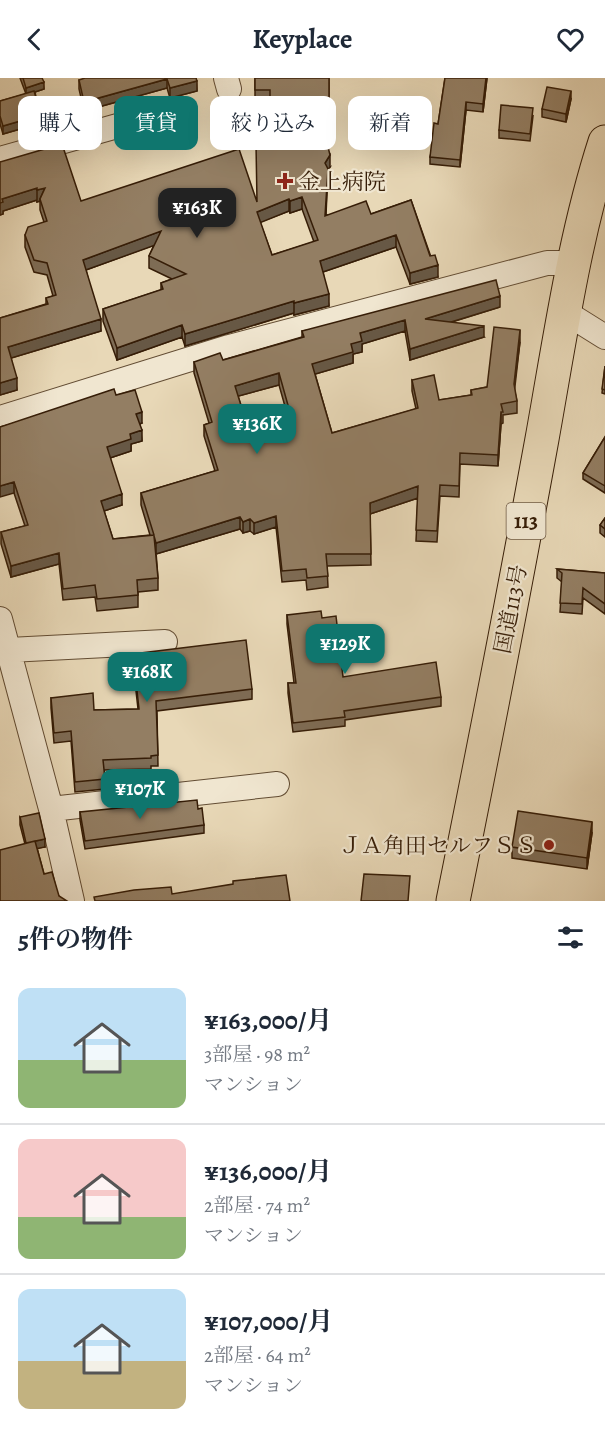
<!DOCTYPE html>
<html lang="ja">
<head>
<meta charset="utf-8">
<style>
	:root { --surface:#fff; --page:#f2f2f3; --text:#1f2937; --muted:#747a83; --line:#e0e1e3; --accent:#0f766e }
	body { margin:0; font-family:Alegreya,"Noto Serif JP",serif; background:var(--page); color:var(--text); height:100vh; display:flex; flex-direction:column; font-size:22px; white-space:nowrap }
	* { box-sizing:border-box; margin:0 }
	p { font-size:20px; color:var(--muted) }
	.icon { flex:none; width:33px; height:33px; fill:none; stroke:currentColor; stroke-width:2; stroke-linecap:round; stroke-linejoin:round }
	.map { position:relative; height:823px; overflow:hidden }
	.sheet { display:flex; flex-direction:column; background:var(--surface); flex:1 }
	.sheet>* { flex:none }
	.guide { position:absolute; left:18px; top:18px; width:570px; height:54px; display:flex; gap:12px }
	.price { position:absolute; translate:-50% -51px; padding:0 14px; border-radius:12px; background:var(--accent); color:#fff; font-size:20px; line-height:39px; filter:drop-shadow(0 2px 3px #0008) }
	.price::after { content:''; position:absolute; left:50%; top:36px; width:18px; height:14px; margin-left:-9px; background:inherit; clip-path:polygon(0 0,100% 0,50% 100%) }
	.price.current { background:#222; color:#fff }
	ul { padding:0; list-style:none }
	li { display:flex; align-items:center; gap:18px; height:150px; padding:0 18px }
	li+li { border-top:2px solid var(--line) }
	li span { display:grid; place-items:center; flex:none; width:168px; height:120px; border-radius:12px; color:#555 }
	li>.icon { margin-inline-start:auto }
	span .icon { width:72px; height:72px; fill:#fffc; stroke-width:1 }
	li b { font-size:26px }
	h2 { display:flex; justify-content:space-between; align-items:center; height:72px; padding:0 18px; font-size:26px }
	.chip { padding:0 21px; border-radius:12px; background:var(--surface); box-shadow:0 6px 24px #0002; font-size:21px; line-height:54px }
	.chip.current { background:var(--accent); color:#fff }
	header { display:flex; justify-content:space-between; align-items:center; height:78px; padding:0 18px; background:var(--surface); font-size:27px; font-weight:700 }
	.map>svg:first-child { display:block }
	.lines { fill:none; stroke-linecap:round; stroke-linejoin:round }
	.minor-casing { stroke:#624c33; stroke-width:26 }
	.highway-casing { stroke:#361d07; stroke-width:35 }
	.minor { stroke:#f0e6d0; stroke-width:24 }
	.highway { stroke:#e8d8b7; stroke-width:33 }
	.wall { fill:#7e6c55; stroke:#361d07; stroke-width:1.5; fill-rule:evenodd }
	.shaded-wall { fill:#675845; stroke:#361d07; stroke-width:1.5 }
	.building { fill:#937e63; stroke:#361d07; stroke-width:1.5; fill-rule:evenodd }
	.poi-dot { fill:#8f2418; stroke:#f0e6d0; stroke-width:2 }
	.labels { text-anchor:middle; stroke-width:4.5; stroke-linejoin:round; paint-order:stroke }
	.shield { fill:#f0e6d0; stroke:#6e5943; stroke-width:1.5 }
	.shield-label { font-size:21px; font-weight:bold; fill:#361d07 }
	.poi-label { font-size:22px; fill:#361d07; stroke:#f0e6d0; text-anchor:start }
	.street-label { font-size:22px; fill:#361d07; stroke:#f0e6d0 }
</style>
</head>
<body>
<header><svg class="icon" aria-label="back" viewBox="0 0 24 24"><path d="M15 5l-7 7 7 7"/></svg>Keyplace<svg class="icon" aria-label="heart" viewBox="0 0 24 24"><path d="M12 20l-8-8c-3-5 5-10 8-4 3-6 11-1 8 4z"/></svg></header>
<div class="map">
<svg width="605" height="823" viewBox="0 0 605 823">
	<rect width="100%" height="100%" fill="#e8d8b7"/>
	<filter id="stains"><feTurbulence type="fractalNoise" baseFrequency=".00333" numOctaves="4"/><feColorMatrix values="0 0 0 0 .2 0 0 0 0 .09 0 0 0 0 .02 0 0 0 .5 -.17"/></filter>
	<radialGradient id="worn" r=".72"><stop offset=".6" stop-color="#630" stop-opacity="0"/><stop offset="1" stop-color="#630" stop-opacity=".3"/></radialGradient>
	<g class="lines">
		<g class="minor-casing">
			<path id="minor" d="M226,0L229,11
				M0,81L128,45
				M565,234L605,259
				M0,340L229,269L547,185H574
				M0,541L51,731L72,823
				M9,572L165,564
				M51,731L277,706"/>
		</g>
		<g class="highway-casing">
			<path id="highway" d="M453,823C484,669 514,515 542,361C560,261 574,160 605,64"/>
		</g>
		<use href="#minor" class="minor"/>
		<use href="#highway" class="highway"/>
	</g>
	<path class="wall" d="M20,0H42L44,11L35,14L41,45L3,56L0,46V23L26,16Z
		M196,0L197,13L170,20L167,10L84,33L79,11V2Z
		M255,0H329V37L270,38V23H255Z
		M445,0H487L483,34L466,32L460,89L430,86V79L438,46Z
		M571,21L566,44L542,39V31Z
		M533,38L530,63L499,60V52Z
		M0,84L81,123L257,124L330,89L328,92L326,137L371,136L411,122L438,199L410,206L396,169L323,194L329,228L294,237V235L185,268L182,259L117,282L103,243V231L161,212V205L172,201L149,190V178L154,167L86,192L101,253L11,280L17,312L0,317V240L46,226V220L53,218L47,197L34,194L25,169V157L44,144L40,132V123L37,124V122L3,133V136L0,137ZM302,131L314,164L272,177L260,144L289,133L290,135Z
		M500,229L452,244L484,259L410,282L405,253L362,266V274L353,276V285L315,296L332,355L416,331L412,313V302L439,322L471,317V312L487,309L520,264L514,310L517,323V335L503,337V345L501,346L498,388L460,386L459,419L440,418L437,464L416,463L418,420L370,436L371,487L327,488L328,509L307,512L306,502L282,504L276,449L254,456L250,453L243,455L240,451L156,476V474L158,500V512L138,514V529L97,533L95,519L63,522L59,486L11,499L1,466V454L25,448L14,415L0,349L116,317L142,345L140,346L142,363L131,366V373L110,380L122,427L104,433L113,461L150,457L141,427V415L215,393L204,358V347L209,345L194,295V284L223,282L302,259V253ZM279,307L288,339L248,350L238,318Z
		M605,288V316L602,315Z
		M605,359V415L583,401V395Z
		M605,440V459L600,455V447Z
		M557,491L605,495V536L583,520L582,536L560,534L562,504L557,500Z
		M287,537L322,540L343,599L441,619V628L345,642V648L293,654L288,615V605H294L287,546Z
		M133,576L252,611V621L157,633L158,688H151V691L104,692L105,711L75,714L71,663L54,665L51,630V620L94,632L138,631L133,586Z
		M198,731L204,747V755L85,771L80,742V734Z
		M20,739L45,769L37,770L44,796L59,818L0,823L25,766L20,747Z
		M592,755L587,791L512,780V769Z"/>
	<path class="shaded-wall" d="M486,0H487L483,34V26Z
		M167,1V10L84,33V24Z
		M197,3V13L170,20V10Z
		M44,4V11L26,17V10Z
		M571,13V21L566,44V36Z
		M466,24V32L460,89V82Z
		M41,37V45L3,56V48Z
		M330,77V89L328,92L325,149V85Z
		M37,110V122L3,133V136L0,137V125L2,121Z
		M45,110L40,121V123L37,124V112Z
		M302,119V131L290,135V123Z
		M289,121V133L257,146V134Z
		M161,153V165L83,193V182Z
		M396,157V169L320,195V183Z
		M438,187V199L410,206V195Z
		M329,216V228L294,237V225Z
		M500,218V229L425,252V241Z
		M294,223V235L185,268V256Z
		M101,241V253L8,281V269Z
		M405,242V253L362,266V274L353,276V285L312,297V286L351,266L360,255Z
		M182,247V259L117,282V270Z
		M484,248V259L410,282V271Z
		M520,252V264L514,317V306Z
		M279,295V307L235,319V308Z
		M17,300V312L0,317V305Z
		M142,334V345L136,347V336Z
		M501,334V346L498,388V377Z
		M142,352V363L131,366V373L107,381V369L130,356Z
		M14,404V415L0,419V408Z
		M418,408V420L370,436V425Z
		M122,416V427L101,434V423Z
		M276,438V449L254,456V445Z
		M240,439V451L156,476V465Z
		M250,441V453L243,455V444Z
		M59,475V486L11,499V488Z
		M592,744V755L587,791V780Z
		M45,761V769L26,773V765Z"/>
	<path class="building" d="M23,0H42L44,4L26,10Z
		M85,0H196L197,3L170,10L167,1L84,24L79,2Z
		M255,0H329V26L270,27V12H255Z
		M445,0H486L483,26L466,24L460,82L430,79L434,45L438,46Z
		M547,9L571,13L566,36L542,31Z
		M34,13L41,37L3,48L0,38V23Z
		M501,27L533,30L530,56L499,52Z
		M322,44L330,77L325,85L328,91L325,138L366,123L371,136L411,122L430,178L435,177L438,187L410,195L396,157L320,183L329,216L294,225V223L185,256L182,247L117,270L103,231L163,211L161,205L186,196L149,178L161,153L83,182L101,241L8,269L17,300L0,305V240L48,226L46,220L56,217L47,185L34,182L25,157L28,149L47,143L40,121L45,110L37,112V110L2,121L3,124L0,125V84L62,66L81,123L239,71L257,124L256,66ZM302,119L318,162L272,177L257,134L289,121L290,123Z
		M496,202L500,218L425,241L484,248L410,271L405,242L360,255L362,263L351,266L353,274L312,286L332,355L418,330L412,302L434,297L439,322L472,317L471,312L487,309L494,249L520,252L514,306L517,323L501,326L503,334H501L498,377L460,375L459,408L440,407L437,453L416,452L418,408L370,425L371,476H326L328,498L307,500L306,491L282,493L276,438L254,445L250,441L243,444L240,439L156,465L154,458L158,500L137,502L138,517L97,521L95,507L63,511L59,475L11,488L1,454L28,447L14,404L0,408V349L114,311L116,317L135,312L142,334L136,336L142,352L130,356L131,361L107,369L122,416L101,423L113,461L154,457L141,415L218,392L204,347L212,344L194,284L220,275L223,282L304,259L302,253ZM279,295L291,338L248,350L235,308Z
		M605,288V312L602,311Z
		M605,359V408L583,395Z
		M605,440V451L600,447Z
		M557,491L605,495V526L583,510L582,526L560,525L562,495Z
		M321,533L322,540L336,538L343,599L436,584L441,619L344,633L345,639L293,645L288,605H296L287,537Z
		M246,562L252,611L156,623L158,677L151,678V680L103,682L105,701L75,704L71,653L54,655L51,620L93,615L94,632L139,631L133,576Z
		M197,722L198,731L202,730L204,747L85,763L80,734Z
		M518,733L592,744L587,780L512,769Z
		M39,735L45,761L26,765L20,739Z
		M35,763L44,796L52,794L59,818L67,823H0V772Z
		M364,796L410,798L408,823H361Z
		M286,797L290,823H95L94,819L134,812L171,809L172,816L233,806V803Z"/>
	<g class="poi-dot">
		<path d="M282 94h6v6h6v6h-6v6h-6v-6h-6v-6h6z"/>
		<circle cx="549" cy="767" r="6"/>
	</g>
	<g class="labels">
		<rect class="shield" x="506.5" y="425" width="39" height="36" rx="4.5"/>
		<g class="shield-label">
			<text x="526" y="450">113</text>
		</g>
		<g class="poi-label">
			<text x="298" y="111">金上病院</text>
			<text x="537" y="775" text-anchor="end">ＪＡ角田セルフＳＳ</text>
		</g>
		<g class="street-label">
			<text transform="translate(510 531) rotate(-79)" y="8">国道113号</text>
		</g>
	</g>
	<rect width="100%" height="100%" filter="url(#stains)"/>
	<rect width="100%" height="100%" fill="url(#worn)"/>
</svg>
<b class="price current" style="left:197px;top:161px">¥163K</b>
<b class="price" style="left:257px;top:377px">¥136K</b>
<b class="price" style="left:345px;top:597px">¥129K</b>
<b class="price" style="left:147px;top:625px">¥168K</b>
<b class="price" style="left:140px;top:742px">¥107K</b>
<div class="guide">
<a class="chip">購入</a>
<a class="chip current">賃貸</a>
<a class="chip">絞り込み</a>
<a class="chip">新着</a>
</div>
</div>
<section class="sheet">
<h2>5件の物件<svg class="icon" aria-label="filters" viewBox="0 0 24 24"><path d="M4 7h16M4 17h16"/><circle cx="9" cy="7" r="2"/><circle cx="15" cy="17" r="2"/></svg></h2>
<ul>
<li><span style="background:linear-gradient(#bfe0f5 60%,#8fb573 0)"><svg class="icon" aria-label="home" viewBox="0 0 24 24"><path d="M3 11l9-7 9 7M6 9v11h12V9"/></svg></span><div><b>¥163,000/月</b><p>3部屋 · 98 m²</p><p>マンション</p></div></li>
<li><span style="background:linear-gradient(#f6c9c9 65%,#8fb573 0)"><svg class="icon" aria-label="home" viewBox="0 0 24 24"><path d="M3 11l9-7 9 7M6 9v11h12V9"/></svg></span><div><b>¥136,000/月</b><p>2部屋 · 74 m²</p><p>マンション</p></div></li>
<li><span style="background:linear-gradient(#bfe0f5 60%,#c2b280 0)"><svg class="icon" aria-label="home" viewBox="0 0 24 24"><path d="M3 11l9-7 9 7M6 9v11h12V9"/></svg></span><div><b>¥107,000/月</b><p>2部屋 · 64 m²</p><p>マンション</p></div></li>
</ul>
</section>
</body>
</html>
